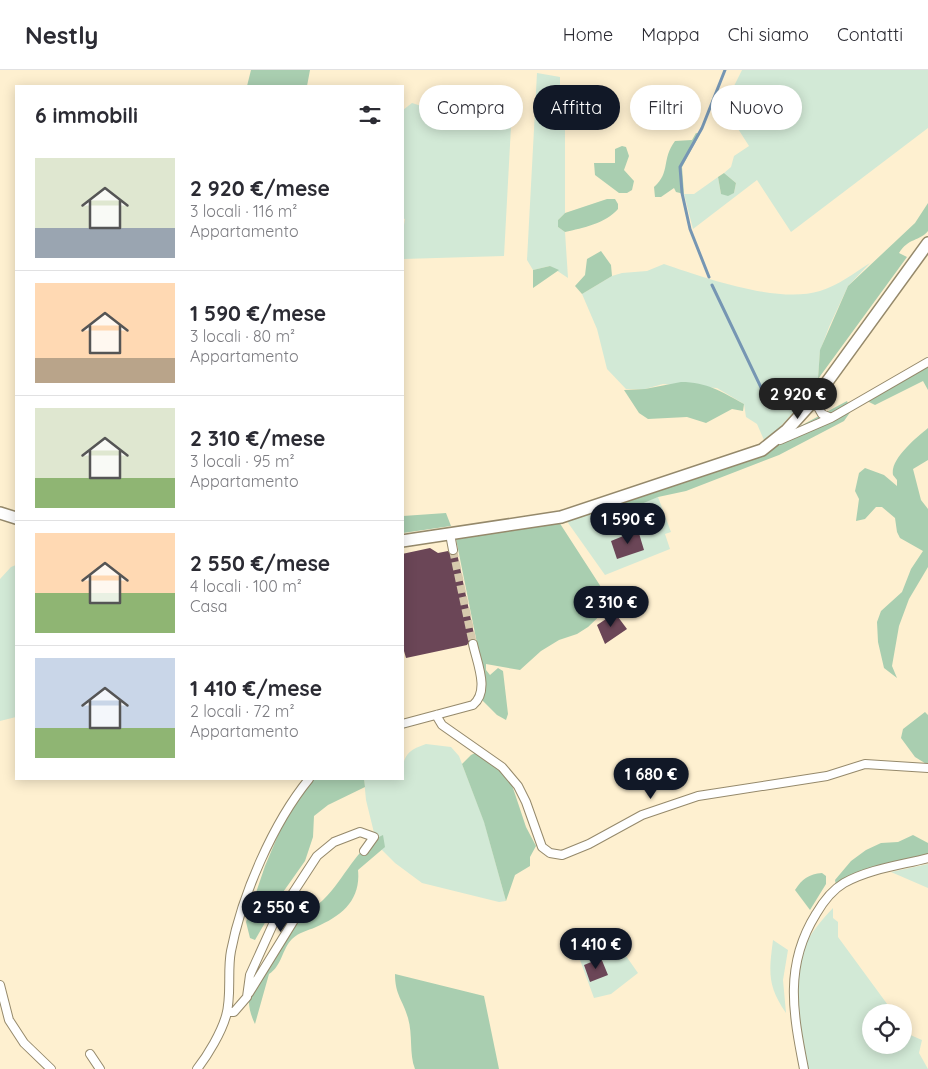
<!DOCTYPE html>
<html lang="it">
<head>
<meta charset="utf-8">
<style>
	:root { --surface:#fff; --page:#f7f7f7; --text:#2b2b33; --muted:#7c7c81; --line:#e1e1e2; --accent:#111827 }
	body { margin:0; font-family:Quicksand,sans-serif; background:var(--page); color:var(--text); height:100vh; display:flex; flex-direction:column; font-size:19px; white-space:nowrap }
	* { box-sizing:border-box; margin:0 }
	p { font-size:16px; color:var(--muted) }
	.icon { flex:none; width:28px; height:28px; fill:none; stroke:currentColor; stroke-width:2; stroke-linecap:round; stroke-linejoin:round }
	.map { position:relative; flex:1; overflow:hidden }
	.details { position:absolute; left:15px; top:15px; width:389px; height:695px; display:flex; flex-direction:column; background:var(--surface); border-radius:0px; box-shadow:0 2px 12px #0003 }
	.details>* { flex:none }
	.hud { position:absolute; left:419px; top:15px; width:434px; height:45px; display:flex; gap:10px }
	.tools { position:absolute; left:862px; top:934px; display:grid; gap:10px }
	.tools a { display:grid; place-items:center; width:50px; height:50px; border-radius:50%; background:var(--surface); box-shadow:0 2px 12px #0003; font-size:25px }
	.price { position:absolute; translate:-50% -42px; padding:0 11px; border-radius:18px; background:var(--accent); color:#fff; font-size:16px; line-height:32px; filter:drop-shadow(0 1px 2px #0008) }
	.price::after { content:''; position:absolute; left:50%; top:30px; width:15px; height:11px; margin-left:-8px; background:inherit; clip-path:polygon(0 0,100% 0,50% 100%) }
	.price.selected { background:#222; color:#fff }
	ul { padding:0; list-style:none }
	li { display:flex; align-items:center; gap:15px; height:125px; padding:0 20px }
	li+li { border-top:1px solid var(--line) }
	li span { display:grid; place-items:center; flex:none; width:140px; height:100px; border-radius:0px; color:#555 }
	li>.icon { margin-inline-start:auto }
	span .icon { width:60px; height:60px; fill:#fffc; stroke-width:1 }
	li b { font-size:21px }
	h2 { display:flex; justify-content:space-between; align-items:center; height:60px; padding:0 20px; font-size:21px }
	.pill { padding:0 18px; border-radius:22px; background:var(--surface); box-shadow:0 2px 12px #0003; font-size:18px; line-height:45px }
	.pill.selected { background:var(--accent); color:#fff }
	header { display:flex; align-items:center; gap:30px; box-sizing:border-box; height:70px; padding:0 25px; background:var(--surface); border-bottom:1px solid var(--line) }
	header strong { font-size:24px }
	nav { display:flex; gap:28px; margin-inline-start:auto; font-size:18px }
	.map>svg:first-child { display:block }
	.green { fill:#d2e9d6 }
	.forest { fill:#a9ceb0 }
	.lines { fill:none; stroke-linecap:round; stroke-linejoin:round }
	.stream { stroke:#7696b3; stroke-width:3 }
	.building { fill:#6b4657 }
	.street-tunnel { stroke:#d6c9ad; stroke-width:8; stroke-dasharray:8 4; stroke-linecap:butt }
	.street-casing { stroke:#95896b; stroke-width:10 }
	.secondary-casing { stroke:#95896b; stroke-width:14 }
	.street { stroke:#fff; stroke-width:8 }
	.secondary { stroke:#fff; stroke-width:11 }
</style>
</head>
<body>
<header>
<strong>Nestly</strong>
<nav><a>Home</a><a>Mappa</a><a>Chi siamo</a><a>Contatti</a></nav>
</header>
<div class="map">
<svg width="928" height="999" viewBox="0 0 928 999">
	<rect width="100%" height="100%" fill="#fef0d0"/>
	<path class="green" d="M742,0H928V58L791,162L757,110L693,159L684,124H694L718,107L721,124L734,123L736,113L724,103L731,97L734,86L749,76L726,40V32Z
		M537,3L560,7V58H565V143L558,150V157L565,162L568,208L550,196L533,200L527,190Z
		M412,33L453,46L478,37L512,38L504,186L403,189V161L405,149L402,148L403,40Z
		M870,193L848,216L829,257L820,281L818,309L802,333L778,359L764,370L757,354L746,347L744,334L717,318L663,314L645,319H626L607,299L597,259L582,224L612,206L622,203L647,201L664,194C705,208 778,234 820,221C839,215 854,203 870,193Z
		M658,427L671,462L665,464L670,479L605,505L566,450L593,441L608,445Z
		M16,495V647L0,651V509L11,497Z
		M426,674L451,677L459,686L484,751L506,831L499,832L422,813L395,793L377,775L366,730L364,709H402C403,687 405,681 426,674Z
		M928,794V818L891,802Z
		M833,838V848L838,852V867L893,942H871V975H904V958L908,964L922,970L919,983L928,999H807C801,961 790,917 804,879C809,864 822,850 833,838Z
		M773,870L788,880L783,910L786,943C767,915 769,902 773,870Z
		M619,876L638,903L611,924L594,928L580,890Z"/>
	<path class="forest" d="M251,0H310L307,16H247Z
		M696,63L700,64L682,97L684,124L676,122L674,118L661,127H655L654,117C671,102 661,90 675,71L692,70Z
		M622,76L626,77L629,86L624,100L634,111L632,120L627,123H619L595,105L594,93H615V79Z
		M724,103L736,113L734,123L728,126L721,124L718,107Z
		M607,129H615L618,134V139C606,153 583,158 565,162L558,157V150L565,143Z
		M928,133V161C920,171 908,168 899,183L907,187L818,309L820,280L848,216L915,153Z
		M601,181L611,195L612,206L582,224L575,216L585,205L587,189Z
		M550,196L559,200L533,218V200Z
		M928,293V320L923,311L875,335L865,330Z
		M681,312C707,312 722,322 744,334L743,341L732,339L706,353L687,347L648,349L639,343L624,320L645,319Z
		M847,331L851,341L844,351L779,385L686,421L658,427L634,437L608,445L593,441L737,390Z
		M928,358V390L913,399L921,430L928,439V497L909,529L899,556L892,596L897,608L884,598L878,572L877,552L881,541L902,522L911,499L923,481L900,468L897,462L895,448L882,437H876L865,449L856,451L859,429L855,421L859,403L865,398L884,405L897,416V410L893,405C890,389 916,368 928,358Z
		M446,443L451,456L403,463V446Z
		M559,452L612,534L588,557L577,564L559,570L541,581L520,600L486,594V600L490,605L498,598L503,601L508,644L506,650L497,645L482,630L481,593L456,469Z
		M925,642L928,645V695L915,687L901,668L903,659Z
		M477,682L498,694L512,715L526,757L536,776L530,787V796L515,805L506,831L484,752L462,694L471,685Z
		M312,709H364L365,717L328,735L314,746L313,767L305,791L281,825L255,870L250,868L246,852L265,796L290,737Z
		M383,765L385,777L358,800C361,830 342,846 316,857C307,861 299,862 292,869C282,879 282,896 269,904L255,954C251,946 247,934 250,924C253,914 297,850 306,842C311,837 319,835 324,829C344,810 357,776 383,765Z
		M913,765L928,773V784L836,816L835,810L851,791L866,780L881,773L898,772Z
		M822,803L826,806V814L810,840L795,820C802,809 809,804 822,803Z
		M395,904L484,926L499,999H415C409,984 413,965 408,948C403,930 395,925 395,904Z"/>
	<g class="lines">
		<path class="stream" d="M709,207L690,159L682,123L680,97L702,58L725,0
			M712,215L767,330"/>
	</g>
	<path class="building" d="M638,460L644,480L617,489L611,471Z
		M430,478L438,483L448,481L454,486L457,483L475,569L470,570L467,575L406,588L402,574V484Z
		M615,543L627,559L605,574L597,555Z
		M601,888L608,905L590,912L584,895Z"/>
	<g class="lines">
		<path class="street-tunnel" d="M453,480L473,574"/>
		<g class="street-casing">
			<path id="street" d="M814,330L822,344L831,348L928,292
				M780,370L831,348
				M450,464L453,480
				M436,645L442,655L502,697L518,716L526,732L542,777L550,783L562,785L589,774L642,745L698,726L827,706L865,694L928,698
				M402,654L473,635C490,621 477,593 473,574
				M0,915L9,950L24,973L51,999
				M249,923L299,842
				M227,942H234L247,927L250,905L274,852L317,786L334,772L360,762L374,767L364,781
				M90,984L100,999
				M197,999C208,985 221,963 226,946C232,926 227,901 231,881C242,825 273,753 309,709
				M804,999C793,943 784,895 816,844C823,832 832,820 844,813C869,799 901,795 928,788"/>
		</g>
		<g class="secondary-casing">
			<path id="secondary" d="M0,443L16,448
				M402,471L561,447L762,380L787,360L814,330L928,173"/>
		</g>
		<use href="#street" class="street"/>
		<use href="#secondary" class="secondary"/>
	</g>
</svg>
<div class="tools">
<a><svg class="icon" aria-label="locate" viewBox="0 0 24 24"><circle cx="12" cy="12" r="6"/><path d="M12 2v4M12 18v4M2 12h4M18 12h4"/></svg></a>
</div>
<b class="price selected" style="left:798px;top:350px">2 920 €</b>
<b class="price" style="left:628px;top:475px">1 590 €</b>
<b class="price" style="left:611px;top:558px">2 310 €</b>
<b class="price" style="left:651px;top:730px">1 680 €</b>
<b class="price" style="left:281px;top:863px">2 550 €</b>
<b class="price" style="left:596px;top:900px">1 410 €</b>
<div class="hud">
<a class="pill">Compra</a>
<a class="pill selected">Affitta</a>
<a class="pill">Filtri</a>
<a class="pill">Nuovo</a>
</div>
<section class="details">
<h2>6 immobili<svg class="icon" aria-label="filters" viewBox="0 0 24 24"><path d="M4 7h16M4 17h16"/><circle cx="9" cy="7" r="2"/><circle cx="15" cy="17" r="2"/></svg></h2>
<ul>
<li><span style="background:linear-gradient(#dfe7d0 70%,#9aa5b1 0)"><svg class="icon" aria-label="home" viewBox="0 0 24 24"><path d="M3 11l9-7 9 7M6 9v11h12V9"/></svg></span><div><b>2 920 €/mese</b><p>3 locali · 116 m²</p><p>Appartamento</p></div></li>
<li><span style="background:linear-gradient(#ffd9b3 75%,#b9a48a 0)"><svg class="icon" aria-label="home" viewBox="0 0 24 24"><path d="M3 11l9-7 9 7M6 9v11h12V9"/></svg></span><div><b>1 590 €/mese</b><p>3 locali · 80 m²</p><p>Appartamento</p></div></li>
<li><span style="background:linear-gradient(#dfe7d0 70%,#8fb573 0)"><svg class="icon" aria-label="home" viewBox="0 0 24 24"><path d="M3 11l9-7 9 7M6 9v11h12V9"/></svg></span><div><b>2 310 €/mese</b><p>3 locali · 95 m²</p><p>Appartamento</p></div></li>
<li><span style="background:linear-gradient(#ffd9b3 60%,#8fb573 0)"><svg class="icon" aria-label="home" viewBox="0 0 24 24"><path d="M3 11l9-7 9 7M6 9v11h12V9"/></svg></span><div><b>2 550 €/mese</b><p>4 locali · 100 m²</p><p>Casa</p></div></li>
<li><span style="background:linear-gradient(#c9d6e8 70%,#8fb573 0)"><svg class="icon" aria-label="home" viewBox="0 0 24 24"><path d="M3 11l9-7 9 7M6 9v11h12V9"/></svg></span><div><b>1 410 €/mese</b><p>2 locali · 72 m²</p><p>Appartamento</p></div></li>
</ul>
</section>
</div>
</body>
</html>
